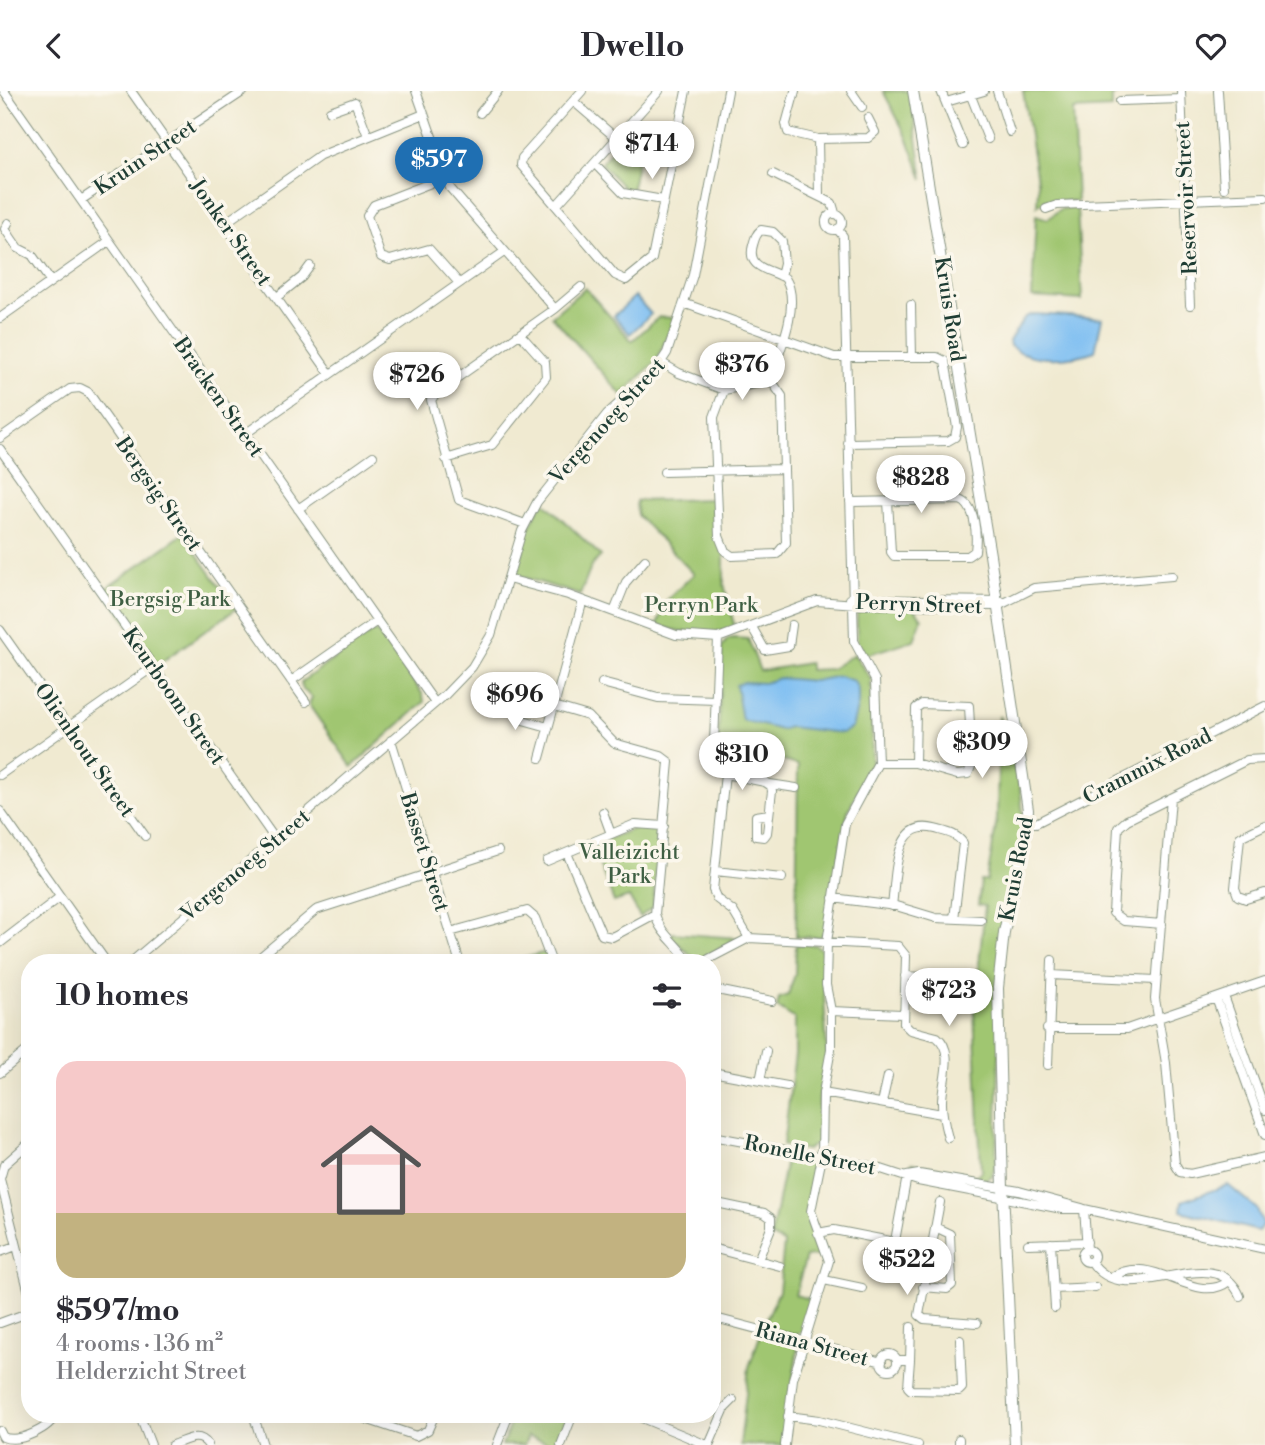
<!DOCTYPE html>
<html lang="en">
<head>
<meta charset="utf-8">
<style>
	:root { --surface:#fff; --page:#f7f7f7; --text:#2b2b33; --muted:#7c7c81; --accent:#1f6fb2 }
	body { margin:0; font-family:"Libre Bodoni",serif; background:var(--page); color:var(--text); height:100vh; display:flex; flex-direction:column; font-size:26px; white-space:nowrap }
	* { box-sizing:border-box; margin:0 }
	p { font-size:23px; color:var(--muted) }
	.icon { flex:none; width:38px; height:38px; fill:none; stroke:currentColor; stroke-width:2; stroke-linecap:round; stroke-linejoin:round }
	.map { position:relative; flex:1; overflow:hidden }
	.side { position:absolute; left:21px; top:863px; width:700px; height:469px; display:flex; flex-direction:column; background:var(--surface); border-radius:28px; box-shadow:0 7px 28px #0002 }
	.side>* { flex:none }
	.price { position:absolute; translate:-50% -60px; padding:0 16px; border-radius:24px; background:#fff; color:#222; font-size:23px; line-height:46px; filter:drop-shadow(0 2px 4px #0008) }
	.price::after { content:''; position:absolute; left:50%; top:42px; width:21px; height:16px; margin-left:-10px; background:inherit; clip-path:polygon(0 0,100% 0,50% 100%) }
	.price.current { background:var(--accent); color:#fff }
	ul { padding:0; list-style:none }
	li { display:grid; align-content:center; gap:14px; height:371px; padding:0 35px }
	li span { display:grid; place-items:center; height:217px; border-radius:21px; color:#555 }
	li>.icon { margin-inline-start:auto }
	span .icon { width:126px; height:126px; fill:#fffc; stroke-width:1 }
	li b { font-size:30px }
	h2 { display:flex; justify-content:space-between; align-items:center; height:84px; padding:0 35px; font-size:30px }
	header { display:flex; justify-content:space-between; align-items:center; height:91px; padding:0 35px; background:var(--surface); font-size:32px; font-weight:800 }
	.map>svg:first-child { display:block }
	.green { fill:#a0c671; stroke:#608252; stroke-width:2 }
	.water { fill:#7dbef2; stroke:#4e7e93; stroke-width:2 }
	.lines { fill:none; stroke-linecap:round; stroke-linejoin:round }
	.minor-casing { stroke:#889482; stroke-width:10 }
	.tertiary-casing { stroke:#889482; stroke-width:12 }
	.minor { stroke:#fff; stroke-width:8 }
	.tertiary { stroke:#fff; stroke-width:10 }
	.labels { text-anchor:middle; stroke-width:7; stroke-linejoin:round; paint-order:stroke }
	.street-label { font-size:21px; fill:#1f3d34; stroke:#fbf7ec }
	.park-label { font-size:21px; fill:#3f5f43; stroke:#fbf7ec }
</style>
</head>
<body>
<header><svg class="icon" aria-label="back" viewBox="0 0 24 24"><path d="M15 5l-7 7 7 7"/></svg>Dwello<svg class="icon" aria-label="heart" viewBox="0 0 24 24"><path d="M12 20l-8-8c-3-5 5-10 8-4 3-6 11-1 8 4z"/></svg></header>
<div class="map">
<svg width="1265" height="1354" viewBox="0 0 1265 1354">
	<rect width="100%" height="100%" fill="#fbf7ec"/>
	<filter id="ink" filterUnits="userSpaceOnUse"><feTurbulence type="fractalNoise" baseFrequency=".0143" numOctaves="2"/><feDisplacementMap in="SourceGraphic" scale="14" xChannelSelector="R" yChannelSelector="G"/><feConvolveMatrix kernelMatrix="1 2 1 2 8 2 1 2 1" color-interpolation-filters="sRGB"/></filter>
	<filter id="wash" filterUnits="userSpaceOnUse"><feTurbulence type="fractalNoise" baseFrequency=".00686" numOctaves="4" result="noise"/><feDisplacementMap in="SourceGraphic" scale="28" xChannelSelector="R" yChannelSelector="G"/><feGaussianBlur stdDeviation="1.57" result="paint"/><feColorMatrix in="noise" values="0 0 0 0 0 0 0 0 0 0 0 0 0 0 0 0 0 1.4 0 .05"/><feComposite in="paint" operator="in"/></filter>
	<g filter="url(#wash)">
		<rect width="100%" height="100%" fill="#f0ead1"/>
		<path class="green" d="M883,0H910L923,88L907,46Z
			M1023,0H1122L1112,6V17L1073,19L1077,110H1044L1037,115L1038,96Z
			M641,27L646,28L631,101L625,99L601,72L630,37L634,39Z
			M1077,117L1082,209L1032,206L1036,124L1048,128L1060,118Z
			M585,197L632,250L659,226L676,227L656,270L622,304L552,225Z
			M713,408L714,436L724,463V493L735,538C709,545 683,543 657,534L668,508L694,483L637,424L636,410Z
			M543,410L601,465L592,474L580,504L517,484L528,438Z
			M183,443L236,518L157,574L104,499Z
			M864,517H914L922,528L914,549L865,564L857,553V523Z
			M374,540L379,543L423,604L424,611L352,676L309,614L312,606L302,598L301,591Z
			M734,547L748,548L760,580L809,572V579L831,578L854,563L871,588L872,672L848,720L825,841L820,846H796L798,674L718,652L722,555L728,548Z
			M999,625L1020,697L1023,723L1021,750L1003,826L996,1071L992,1085L981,1091L911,1077L912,1072L976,1085L981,1080L974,920L985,815L978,814L981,790H987L997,728Z
			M638,736L654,738L659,742L653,816L640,826L629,806L614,811L592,754Z
			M672,842L738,847L697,870L671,846Z
			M796,853L816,854L822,859L827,968L819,1005L818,1051L807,1059L783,1054L795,964V928L777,916L779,907L788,904L795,883Z
			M545,861L549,872H510Z
			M787,1063L809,1067L816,1075L807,1127L823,1164L806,1166L795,1204L814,1209L805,1239L795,1244L763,1236L779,1200L784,1152L771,1146Z
			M761,1242L794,1251L798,1257L782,1354H740L749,1276Z
			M514,1323H569L556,1354L528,1345L524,1354H502Z"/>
		<path class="water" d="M635,205L651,223L630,243L614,225Z
			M1034,223L1102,227L1095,260C1070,269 1033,272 1010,255L1009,250L1025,226Z
			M839,585L854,590L858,599V613L852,637L842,642L789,636L781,639L742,629L736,594L743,591L764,592L779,587L814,590Z
			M1228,1094L1257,1118L1263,1133L1258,1140L1181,1120L1182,1110Z"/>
	</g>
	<g filter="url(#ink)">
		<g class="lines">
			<g class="minor-casing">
				<path id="minor" d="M4,0L435,612
					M131,0L330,283
					M416,0L450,97L555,218
					M582,0L522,67L521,74L615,184L626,189L652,168L686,0
					M795,0L786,33L788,41L818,48L868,47L875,41L868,27
					M851,0L862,16
					M941,0L963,54
					M969,0L988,48
					M997,0L1010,41
					M1181,0L1190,214
					M1218,0L1224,97
					M573,10L616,47
					M1120,10L1181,8
					M946,11L984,0
					M330,20L355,11L368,45
					M480,22L498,0
					M818,48L819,105
					M595,73L623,102L663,109
					M773,83L832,112L835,122
					M446,86L374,114L367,125L381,166L390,169L429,158L459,192
					M81,109L244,0
					M556,115L659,0
					M1046,118L1057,114L1265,106
					M826 131a8 8 0 1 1 16 0a8 8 0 1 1-16 0Z
					M8,132L5,138L18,157L32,164L51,191
					M225,132L320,65L424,23
					M277,206L302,186L310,175
					M686,213L834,266H937L945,270L957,336L955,346L948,350L848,352
					M911,214L912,266
					M0,227L109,150
					M662,272L679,282L724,299L765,291L770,288C779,262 802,212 785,187C770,178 746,178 753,154C755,147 756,143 761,139L773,141L782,150L784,173L781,185
					M724,299L714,326L719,445L725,460L732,465L777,463L786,452L782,305L770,288
					M245,343L504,161
					M0,347L70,298L80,297L88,301L306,611
					M0,358L275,748
					M446,368L492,354L546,286L545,271L520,243
					M664,381L784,378
					M850,411L960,409C976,414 977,445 975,460L968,465H894L891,461L888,410
					M298,418L373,365
					M525,433L459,409L431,309L437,301L555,218L581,196
					M508,488L568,504L676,544L718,547L817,510L869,514L998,515L1034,497L1172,485
					M850,508L1001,510
					M614,521L626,491L645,469
					M752,536L765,559L789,555L792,534
					M0,539L145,745
					M718,547L714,652L724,671L725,683L713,799L717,808L733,820L749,847
					M291,590L377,530
					M602,592L658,607L716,609
					M515,610L523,629L548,636
					M554,615L588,625L614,652L661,665L669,671L655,823C660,844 679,853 689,872
					M391,649L460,872
					M540,667L583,509
					M878,672H915L957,684L968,683L972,673L969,615L922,613L916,617L915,672
					M725,683L765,691L771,695L772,700L767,742L764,746L756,745V725L769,723
					M0,684L153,576
					M770,693L796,697
					M1171,707L1155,908L1166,972L1175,1073L1180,1081L1190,1083L1265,1066
					M0,720L107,872
					M603,721L611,743
					M1028,732H1036L1265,615
					M1265,734L1240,746L1235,797L1238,805L1246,808L1265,802
					M567,762L602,844L612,846L655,823
					M547,770L635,733L664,735
					M715,780L782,787
					M833,807L896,815L936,827L981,829
					M892,815C896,787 893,727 935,738C946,741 956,742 963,752L954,828
					M1162,833L1124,830L1113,822L1118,737L1127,729L1247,669L1265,668
					M450,841L527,820L535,827L552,872
					M0,852L60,806
					M130,872L445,604L472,576L491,544L522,440L537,411L607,323L655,280L667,262L693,184L728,0
					M253,872L316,819L498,760
					M701,872L749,847L898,855L906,865L904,933L910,939L937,946C956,961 941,992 942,1013C942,1024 945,1036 948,1047
					M1051,884L1156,889
					M905,885L965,888
					M712,898L772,910
					M1224,905L1265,1019
					M1216,907L1265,1044
					M831,920L902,923
					M1047,938H1127L1265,890
					M1048,974L1052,869
					M712,981L787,995
					M0,982L30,957
					M760,990L766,960
					M823,1002L942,1023
					M882,1012L888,985
					M712,1045L875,1076L918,1090L1062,1118H1084L1265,1158
					M30,1051L4,1074L0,1088L30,1206
					M907,1085L919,1083L1019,1100L1082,1117
					M712,1111L764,1122L771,1127V1137L758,1169
					M940,1111L919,1224L924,1228L977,1232
					M1084,1118L1087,1158
					M818,1142L834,1139L931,1158
					M895,1150L907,1085
					M1051,1152L1055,1217
					M1028,1153L1087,1151
					M712,1157L780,1175
					M1082 1165a6 6 0 1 1 12 0a6 6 0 1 1-12 0Z
					M0,1161L16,1155
					M1091,1170C1126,1225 1214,1144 1240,1205
					M1112,1186C1153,1159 1195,1217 1229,1190
					M824,1189L862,1197
					M923,1196L947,1198L952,1194L950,1143L935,1136
					M1054,1198L1095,1196
					M0,1232L30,1221
					M712,1244L719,1228L882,1271
					M881 1271a8 8 0 1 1 16 0a8 8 0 1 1-16 0Z
					M897,1269H910L911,1236
					M910,1269L908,1296L911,1299L959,1300L962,1297L960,1249
					M139,1323L151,1354
					M253,1323L263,1354
					M351,1323L416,1345L428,1339L435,1323
					M632,1323L707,1354
					M788,1325L819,1329L918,1354
					M0,1340L3,1346C19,1353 50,1337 56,1323
					M959,1348V1354
					M172,1354C185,1350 199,1340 208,1354
					M497,1354L509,1323
					M561,1354L573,1323
					M709,1354L725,1317L733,1309
					M785,1354L793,1288L829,1170L811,1120L822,1066L823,1002L831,958V920L826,894L827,851L845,733L878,672L875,589L854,550L843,145L837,138"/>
			</g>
			<g class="tertiary-casing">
				<path id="tertiary" d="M913,0L990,464L1028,719L1025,748L1004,841L998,897L1003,1098L1015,1354"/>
			</g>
			<use href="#minor" class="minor"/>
			<use href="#tertiary" class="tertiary"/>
		</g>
	</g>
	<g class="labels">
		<g class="street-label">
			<text transform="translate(145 66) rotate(-34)" y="7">Kruin Street</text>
			<text transform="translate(1186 107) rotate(-93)" y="7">Reservoir Street</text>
			<text transform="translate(231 141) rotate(55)" y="7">Jonker Street</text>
			<text transform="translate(950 218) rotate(81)" y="7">Kruis Road</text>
			<text transform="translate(219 306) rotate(55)" y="7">Bracken Street</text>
			<text transform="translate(607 330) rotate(-48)" y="7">Vergenoeg Street</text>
			<text transform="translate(159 403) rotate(55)" y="7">Bergsig Street</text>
			<text transform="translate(919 513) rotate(2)" y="7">Perryn Street</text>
			<text transform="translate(174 605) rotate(55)" y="7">Keurboom Street</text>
			<text transform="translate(85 659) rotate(55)" y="7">Olienhout Street</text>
			<text transform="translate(1147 675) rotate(-27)" y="7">Crammix Road</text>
			<text transform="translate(425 761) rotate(73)" y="7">Basset Street</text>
			<text transform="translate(245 774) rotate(-40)" y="7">Vergenoeg Street</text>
			<text transform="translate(1016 778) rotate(-79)" y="7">Kruis Road</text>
			<text transform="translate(810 1064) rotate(11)" y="7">Ronelle Street</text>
			<text transform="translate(812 1253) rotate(15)" y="7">Riana Street</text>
		</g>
		<g class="park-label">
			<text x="170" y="515">Bergsig Park</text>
			<text x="701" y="521">Perryn Park</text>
			<text x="629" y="768">Valleizicht<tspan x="629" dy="24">Park</tspan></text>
		</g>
	</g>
</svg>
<b class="price" style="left:652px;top:90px">$714</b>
<b class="price current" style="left:439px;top:106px">$597</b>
<b class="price" style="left:742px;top:311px">$376</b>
<b class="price" style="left:417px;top:321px">$726</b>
<b class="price" style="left:921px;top:424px">$828</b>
<b class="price" style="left:515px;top:641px">$696</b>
<b class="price" style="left:982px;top:689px">$309</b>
<b class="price" style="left:742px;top:701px">$310</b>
<b class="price" style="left:949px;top:937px">$723</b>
<b class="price" style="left:907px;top:1206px">$522</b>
<section class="side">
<h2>10 homes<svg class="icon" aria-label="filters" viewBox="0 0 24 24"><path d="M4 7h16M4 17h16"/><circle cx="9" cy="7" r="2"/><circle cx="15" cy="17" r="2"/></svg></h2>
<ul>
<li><span style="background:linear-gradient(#f6c9c9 70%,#c2b280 0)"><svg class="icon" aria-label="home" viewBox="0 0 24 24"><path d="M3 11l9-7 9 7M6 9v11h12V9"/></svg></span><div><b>$597/mo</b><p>4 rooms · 136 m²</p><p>Helderzicht Street</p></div></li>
</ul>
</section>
</div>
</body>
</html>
